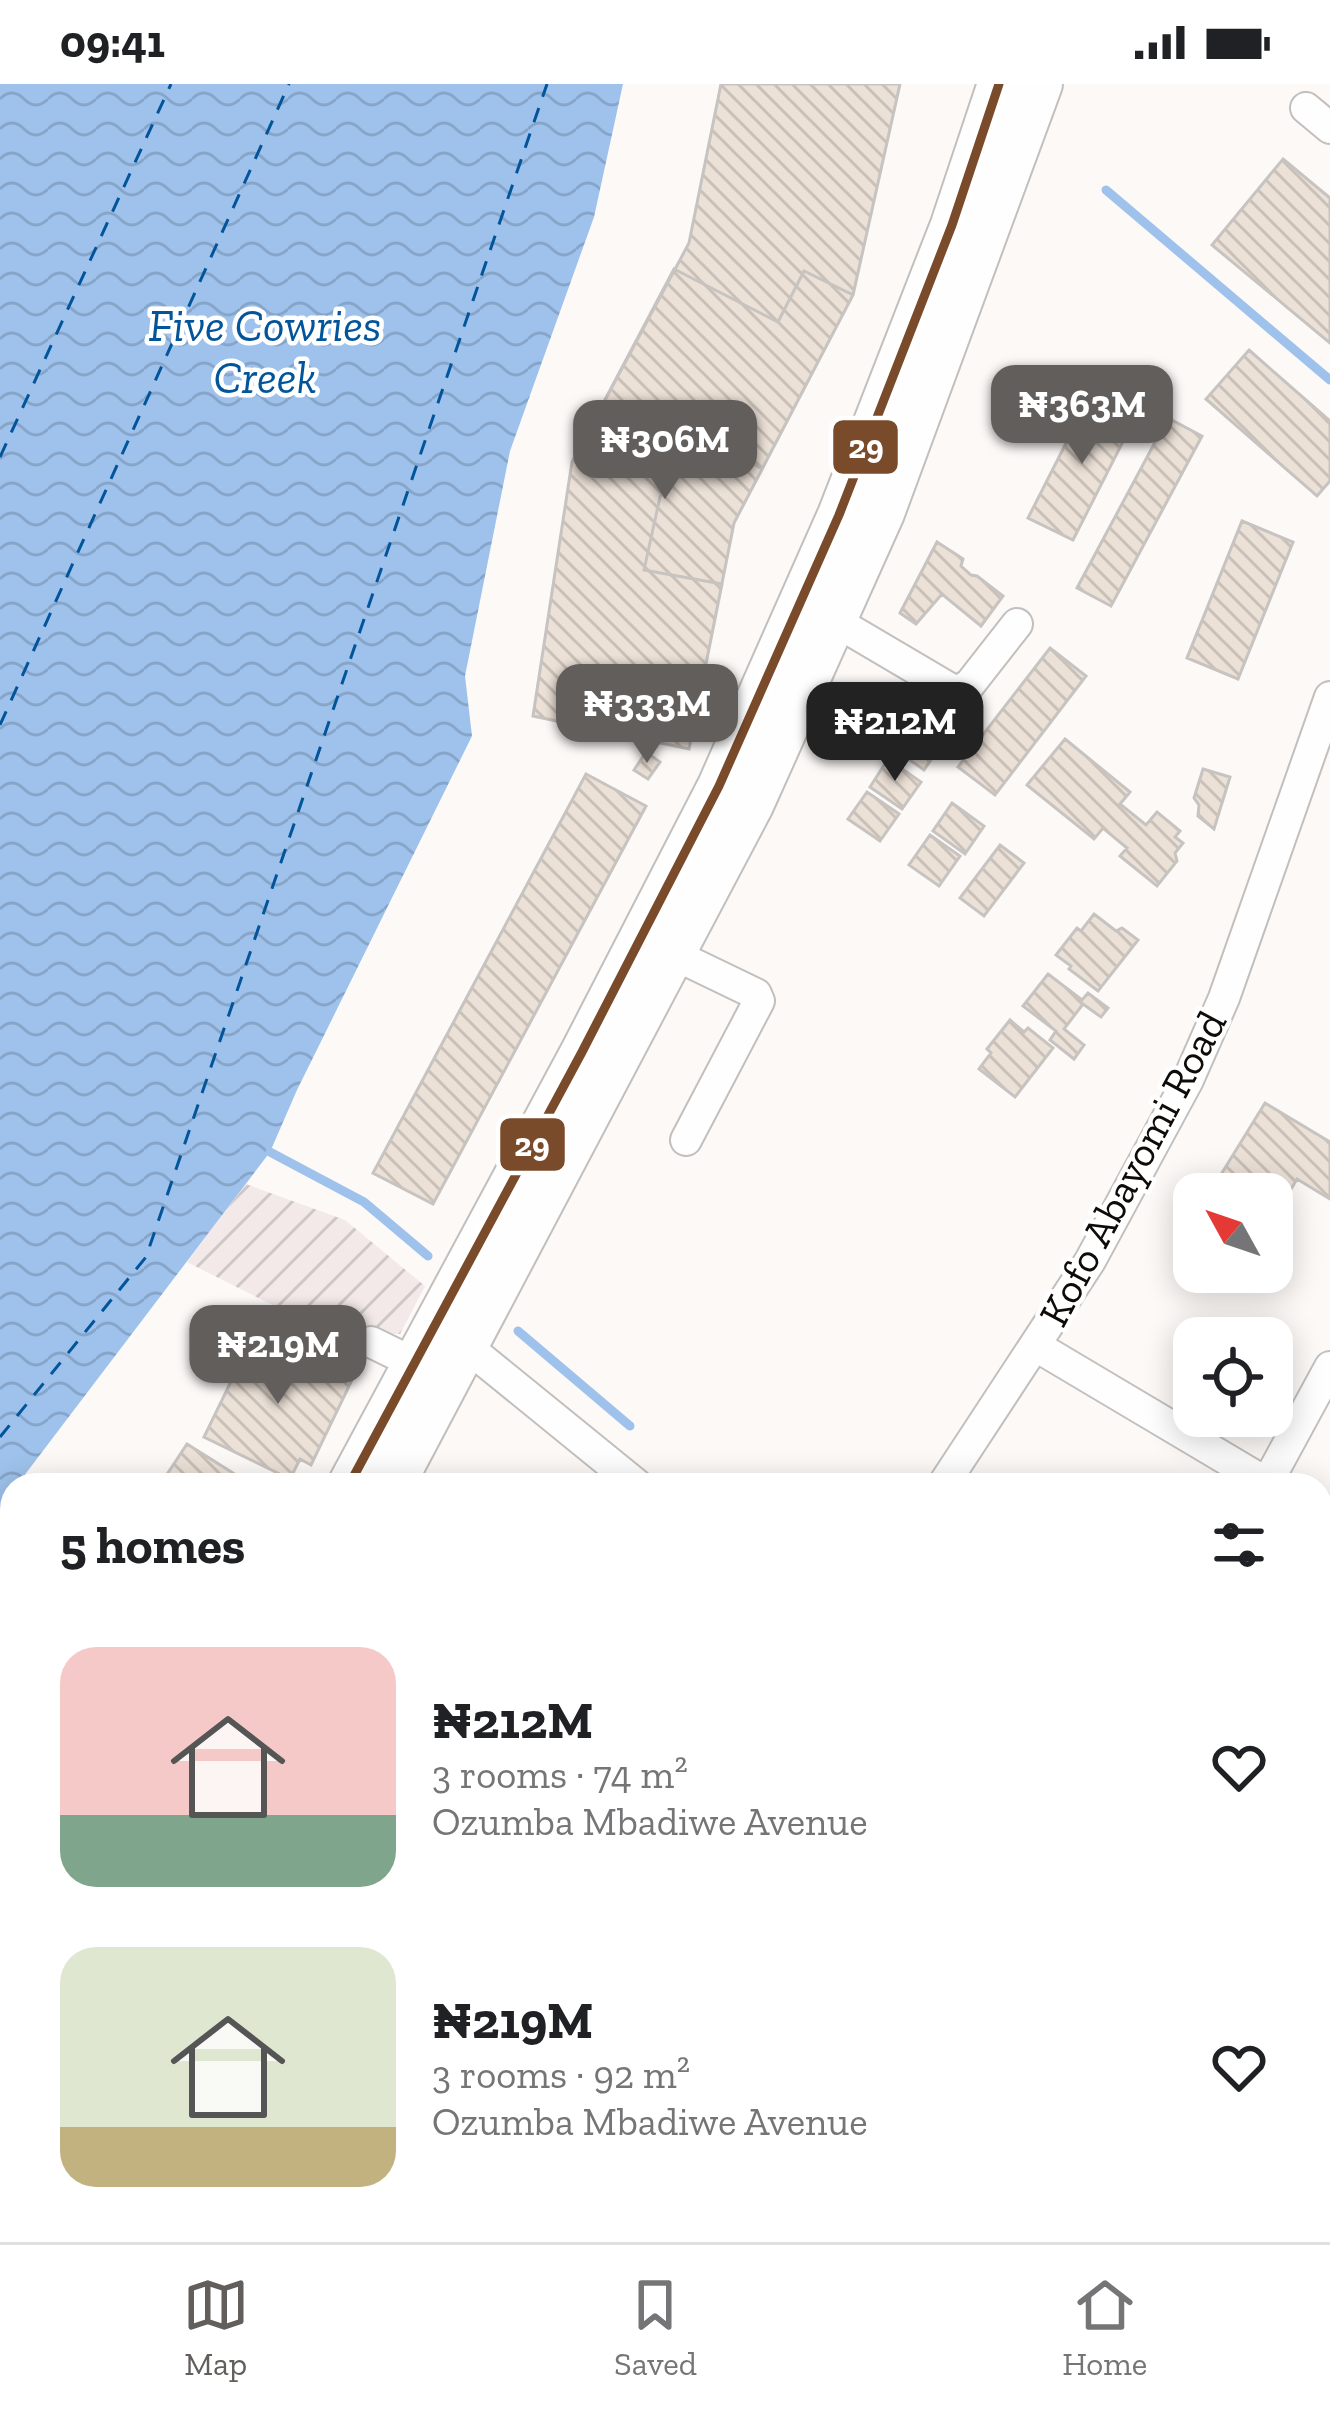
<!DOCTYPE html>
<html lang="en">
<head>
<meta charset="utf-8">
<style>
	:root { --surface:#fff; --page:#f6f6f6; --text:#202124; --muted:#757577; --line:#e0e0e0; --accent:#625e5c }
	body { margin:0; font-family:"Zilla Slab",serif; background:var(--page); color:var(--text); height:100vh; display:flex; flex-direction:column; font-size:45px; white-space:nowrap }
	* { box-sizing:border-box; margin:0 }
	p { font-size:39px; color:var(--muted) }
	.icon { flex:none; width:66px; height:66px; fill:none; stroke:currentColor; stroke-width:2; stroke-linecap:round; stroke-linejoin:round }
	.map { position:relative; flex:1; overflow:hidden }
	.sheet { position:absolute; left:0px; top:1389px; width:1332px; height:771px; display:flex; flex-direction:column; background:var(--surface); border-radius:36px 36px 0 0; box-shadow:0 6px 30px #0003 }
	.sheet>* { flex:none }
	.needle { width:78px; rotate:310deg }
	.buttons { position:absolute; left:1173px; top:1089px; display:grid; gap:24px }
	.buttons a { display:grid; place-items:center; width:120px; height:120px; border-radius:24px; background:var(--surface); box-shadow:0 6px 30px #0003; font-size:60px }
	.price { position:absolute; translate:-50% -102px; padding:0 27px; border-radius:24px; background:var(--accent); color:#fff; font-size:39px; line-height:78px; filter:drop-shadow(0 3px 6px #0008) }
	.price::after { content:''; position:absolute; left:50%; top:72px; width:36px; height:27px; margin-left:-18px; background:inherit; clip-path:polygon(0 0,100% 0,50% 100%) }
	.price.active { background:#222; color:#fff }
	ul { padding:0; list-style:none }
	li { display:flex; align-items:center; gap:36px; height:300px; padding:0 60px }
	li span { display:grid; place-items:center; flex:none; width:336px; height:240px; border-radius:36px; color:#555 }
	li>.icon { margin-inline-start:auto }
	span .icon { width:144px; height:144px; fill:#fffc; stroke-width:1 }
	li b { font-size:51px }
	h2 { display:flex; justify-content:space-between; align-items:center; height:144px; padding:0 60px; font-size:51px }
	.status { display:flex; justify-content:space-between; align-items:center; height:84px; padding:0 60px; background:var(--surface); direction:ltr }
	.status svg { height:33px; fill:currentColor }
	.dock { display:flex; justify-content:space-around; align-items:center; height:168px; border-top:3px solid var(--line); background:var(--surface); font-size:33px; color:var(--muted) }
	.dock a { display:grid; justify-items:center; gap:6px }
	.dock .active { color:var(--accent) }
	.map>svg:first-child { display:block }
	.industrial { fill:url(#industrial-furrows) }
	.water { fill:url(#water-waves) }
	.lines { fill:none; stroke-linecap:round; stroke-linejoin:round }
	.stream { stroke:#9ec2eb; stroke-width:9 }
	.ferry { stroke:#03559b; stroke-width:3; stroke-dasharray:15 12; stroke-linecap:butt }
	.building { fill:url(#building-back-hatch); stroke:#c7c3c0; stroke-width:3 }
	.minor-casing { stroke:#c2bfbc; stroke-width:34 }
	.highway-casing { stroke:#c2bfbc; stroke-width:46 }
	.minor { stroke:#fffefe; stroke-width:30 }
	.highway { stroke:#fffefe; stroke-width:42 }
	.bus-1-casing { stroke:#fff; stroke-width:18 }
	.bus-1 { stroke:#7a4b2a; stroke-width:9 }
	.labels { text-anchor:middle; stroke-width:9; stroke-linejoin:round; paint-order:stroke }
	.street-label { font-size:42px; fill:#0f0b08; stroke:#fff }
	.water-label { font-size:45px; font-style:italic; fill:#03559b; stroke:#fff }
	.line-badge { stroke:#fff; stroke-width:4.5 }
	.badge-label { font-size:33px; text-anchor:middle; font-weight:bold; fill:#fff }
</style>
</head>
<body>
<div class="status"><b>09:41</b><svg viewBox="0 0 49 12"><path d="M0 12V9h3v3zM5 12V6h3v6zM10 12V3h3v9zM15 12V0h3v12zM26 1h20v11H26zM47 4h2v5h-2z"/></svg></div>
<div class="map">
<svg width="1330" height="2158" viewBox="0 0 1330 2158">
	<defs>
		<pattern id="industrial-furrows" width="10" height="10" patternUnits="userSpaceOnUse" patternTransform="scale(3)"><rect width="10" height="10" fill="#f3e9e9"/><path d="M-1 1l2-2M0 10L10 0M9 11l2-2" fill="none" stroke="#cfc6c6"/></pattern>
		<pattern id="water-waves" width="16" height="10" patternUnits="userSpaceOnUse" patternTransform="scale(3)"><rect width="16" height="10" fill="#9ec2eb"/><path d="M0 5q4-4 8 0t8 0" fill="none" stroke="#87a5c8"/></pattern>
		<pattern id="building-back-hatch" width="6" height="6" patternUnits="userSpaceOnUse" patternTransform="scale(3)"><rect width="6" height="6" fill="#ece1d7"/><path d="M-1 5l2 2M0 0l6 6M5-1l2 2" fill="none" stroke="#c9c0b7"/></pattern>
	</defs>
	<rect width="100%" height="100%" fill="#fcf9f7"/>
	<path class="industrial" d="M246,1100L345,1136L425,1202L400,1250H376L364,1267L187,1178Z"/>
	<path class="water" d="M0,0H623L594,133L510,367L465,592L472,652L297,1006L270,1068L17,1401H12V1414L0,1445Z"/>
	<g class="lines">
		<path class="stream" d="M1106,106L1330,296
			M270,1068L364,1118L428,1172
			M518,1247L630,1342
			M701,1400L702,1401
			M1320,1923L1330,1932"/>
		<path class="ferry" d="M0,373L171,0
			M0,641L289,0
			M0,1353L146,1173L547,0"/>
	</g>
	<path class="building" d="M721,0H900L853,211L734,439L689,665L533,632L572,378L689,159Z
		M1283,75L1330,114V259L1212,161Z
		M674,185L778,238L804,187L853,211L762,385L695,347L660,413L644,486L722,500L689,665L533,632L572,378Z
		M1249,266L1330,337V397L1317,412L1206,315Z
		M1091,310L1136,332L1073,456L1028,434Z
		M1168,334L1202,352L1111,522L1077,504Z
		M1242,437L1293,458L1238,595L1187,574Z
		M937,458L963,475L961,482L971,491L977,492L1003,512L981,542L942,510L916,540L900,529Z
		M1050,564L1086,592L995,711L958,683Z
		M871,606L943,658L924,686L851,634Z
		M1065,655L1130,708L1120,720L1146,741L1157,728L1180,747L1175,753L1183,759L1175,769L1177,777L1157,802L1120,772L1127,764L1103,744L1094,755L1027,701Z
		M646,668L660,678L648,695L634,686Z
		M888,675L921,698L902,725L870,703Z
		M1203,685L1230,693L1214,745L1198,732L1199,721L1194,714Z
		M586,690L646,722L433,1120L373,1089Z
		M867,708L899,730L880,757L848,735Z
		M952,719L984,742L965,770L933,747Z
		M930,751L960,772L939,802L909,781Z
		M1000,761L1024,779L984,832L960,814Z
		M1094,830L1116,847L1122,844L1138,856L1098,907L1069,885L1071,882L1056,871L1077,844L1081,847Z
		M1048,890L1082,916L1088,909L1108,924L1101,933L1083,920L1064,945L1084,961L1074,975L1050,956L1056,947L1023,922Z
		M1010,936L1024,948L1028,944L1053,964L1015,1013L979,985L991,969L987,965Z
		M1265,1019L1330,1058V1115L1297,1095L1277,1129L1272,1127V1110H1209Z
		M255,1248L352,1296L311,1381L300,1375L290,1395L204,1353Z
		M187,1360L252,1401H160Z
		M12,1584V1698L6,1704L0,1699V1599Z
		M1330,2032V2115L1320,2123V2041Z
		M54,2148H88L82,2158H48Z"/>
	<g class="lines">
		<g class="minor-casing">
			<path id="minor" d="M1306,24L1330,44
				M835,537L952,606H961L970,600L1017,540
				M673,870L756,910L759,917L686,1056
				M448,1253L466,1262L637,1401
				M371,1258L414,1279
				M1036,1262L1270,1401
				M1267,1399L1330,1283
				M943,1401L1090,1177L1188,996L1224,914L1330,613
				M1320,1431L1330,1437
				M0,1905L12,1887
				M0,1992L12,1974
				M815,2148L827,2158
				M467,2158L473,2148
				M632,2158L642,2148
				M926,2158L937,2148"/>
		</g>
		<g class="highway-casing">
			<path id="highway" d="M349,1401L582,968L719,702L839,431L952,141L999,0
				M393,1401L752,721L883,429L1041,0
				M0,2046L12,2027
				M0,2125L12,2105"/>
		</g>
		<use href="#minor" class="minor"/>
		<use href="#highway" class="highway"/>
		<g class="bus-1-casing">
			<path id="bus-1" d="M349,1401L582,968L719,702L839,431L952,141L999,0"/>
		</g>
		<use href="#bus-1" class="bus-1"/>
	</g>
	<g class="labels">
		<g class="street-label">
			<text transform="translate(1132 1084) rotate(-62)" y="15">Kofo Abayomi Road</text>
		</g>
		<g class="water-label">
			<text x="265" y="257">Five Cowries<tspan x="265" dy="52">Creek</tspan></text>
		</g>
	</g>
	<g class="line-badge">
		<rect x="831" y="334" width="69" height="58" rx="12" fill="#7a4b2a"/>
		<rect x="498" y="1032" width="69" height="57" rx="12" fill="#7a4b2a"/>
	</g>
	<g class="badge-label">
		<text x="866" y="374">29</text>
		<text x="532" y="1072">29</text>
	</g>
</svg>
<div class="buttons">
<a><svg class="needle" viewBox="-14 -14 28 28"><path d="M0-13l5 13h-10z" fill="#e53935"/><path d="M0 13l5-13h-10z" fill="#757577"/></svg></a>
<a><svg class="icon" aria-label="locate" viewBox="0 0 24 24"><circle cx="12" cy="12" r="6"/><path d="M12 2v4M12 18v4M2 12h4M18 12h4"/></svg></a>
</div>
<b class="price" style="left:1082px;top:383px">₦363M</b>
<b class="price" style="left:665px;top:418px">₦306M</b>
<b class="price" style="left:647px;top:682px">₦333M</b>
<b class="price active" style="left:895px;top:700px">₦212M</b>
<b class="price" style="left:278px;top:1323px">₦219M</b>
<section class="sheet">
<h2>5 homes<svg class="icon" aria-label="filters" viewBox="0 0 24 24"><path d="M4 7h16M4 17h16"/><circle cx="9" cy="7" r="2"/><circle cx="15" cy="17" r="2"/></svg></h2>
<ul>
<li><span style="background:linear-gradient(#f6c9c9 70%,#7fa58c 0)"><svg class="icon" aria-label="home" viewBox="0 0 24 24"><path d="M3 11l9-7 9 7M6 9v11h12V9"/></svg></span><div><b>₦212M</b><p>3 rooms · 74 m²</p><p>Ozumba Mbadiwe Avenue</p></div><svg class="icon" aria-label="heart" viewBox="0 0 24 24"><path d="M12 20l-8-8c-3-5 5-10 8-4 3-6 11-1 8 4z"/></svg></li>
<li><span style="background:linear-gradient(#dfe7d0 75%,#c2b280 0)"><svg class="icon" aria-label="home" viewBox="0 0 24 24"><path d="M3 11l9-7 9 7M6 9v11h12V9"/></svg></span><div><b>₦219M</b><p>3 rooms · 92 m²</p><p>Ozumba Mbadiwe Avenue</p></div><svg class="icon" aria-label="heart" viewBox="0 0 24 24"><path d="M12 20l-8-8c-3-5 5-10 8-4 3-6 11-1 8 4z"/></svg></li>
</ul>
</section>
</div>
<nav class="dock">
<a class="active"><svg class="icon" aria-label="map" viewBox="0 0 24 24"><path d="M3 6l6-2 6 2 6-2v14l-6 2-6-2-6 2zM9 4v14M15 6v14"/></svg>Map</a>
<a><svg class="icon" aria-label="saved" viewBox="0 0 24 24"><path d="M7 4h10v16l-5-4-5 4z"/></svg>Saved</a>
<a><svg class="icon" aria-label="home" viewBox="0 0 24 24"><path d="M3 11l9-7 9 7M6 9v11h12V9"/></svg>Home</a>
</nav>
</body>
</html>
